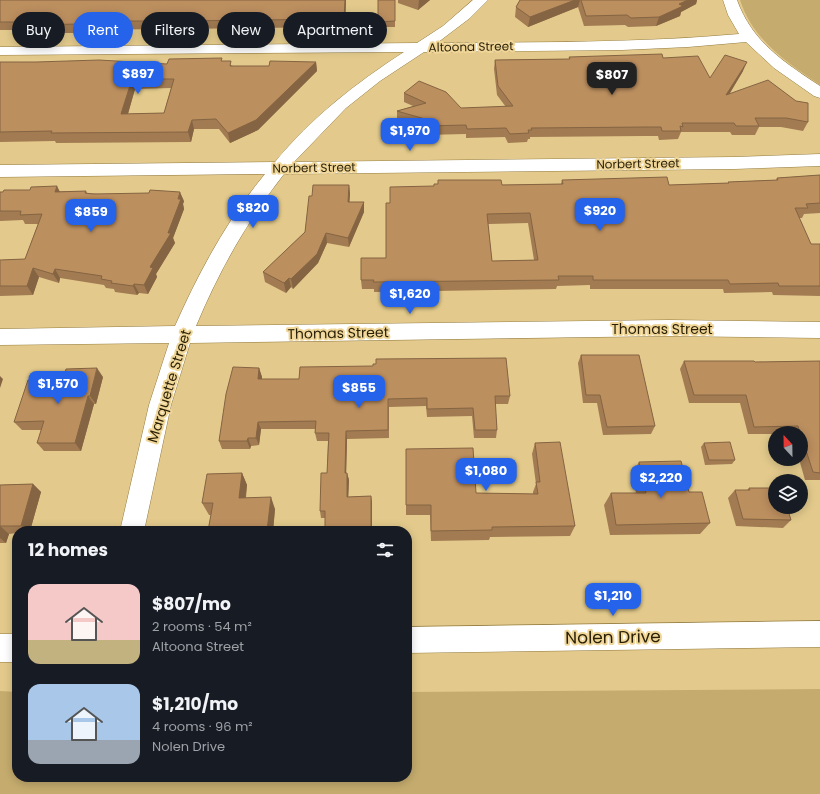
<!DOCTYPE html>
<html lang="en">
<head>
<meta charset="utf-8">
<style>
	:root { --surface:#171b24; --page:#242831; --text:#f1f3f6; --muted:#9ea1a6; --accent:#2563eb }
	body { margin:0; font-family:Poppins,sans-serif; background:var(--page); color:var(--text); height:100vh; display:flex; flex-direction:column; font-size:15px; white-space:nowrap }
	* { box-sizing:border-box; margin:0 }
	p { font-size:13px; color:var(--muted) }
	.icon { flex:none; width:22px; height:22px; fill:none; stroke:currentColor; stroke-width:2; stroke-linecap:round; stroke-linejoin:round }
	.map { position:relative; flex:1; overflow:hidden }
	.drawer { position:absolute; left:12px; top:526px; width:400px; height:256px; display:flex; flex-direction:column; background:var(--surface); border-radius:16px; box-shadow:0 2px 10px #0003 }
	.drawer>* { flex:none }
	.banner { position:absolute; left:12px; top:12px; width:400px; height:36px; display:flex; gap:8px }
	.needle { width:26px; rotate:338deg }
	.tools { position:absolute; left:768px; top:426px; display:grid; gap:8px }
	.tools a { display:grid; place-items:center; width:40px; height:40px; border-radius:50%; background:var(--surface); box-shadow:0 2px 10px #0003; font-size:20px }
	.price { position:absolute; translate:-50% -34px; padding:0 9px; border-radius:8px; background:var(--accent); color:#fff; font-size:13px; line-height:26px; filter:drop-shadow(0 1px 2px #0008) }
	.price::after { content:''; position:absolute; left:50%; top:24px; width:12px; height:9px; margin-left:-6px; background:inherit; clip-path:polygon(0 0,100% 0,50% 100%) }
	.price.on { background:#222; color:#fff }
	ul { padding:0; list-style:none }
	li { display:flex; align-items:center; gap:12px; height:100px; padding:0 16px }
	li span { display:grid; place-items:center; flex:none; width:112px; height:80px; border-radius:12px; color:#555 }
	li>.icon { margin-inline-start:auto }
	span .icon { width:48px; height:48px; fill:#fffc; stroke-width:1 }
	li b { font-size:17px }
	h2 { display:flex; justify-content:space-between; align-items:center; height:48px; padding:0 16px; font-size:17px }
	.pill { padding:0 14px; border-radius:18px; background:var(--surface); box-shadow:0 2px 10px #0003; font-size:14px; line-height:36px }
	.pill.on { background:var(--accent); color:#fff }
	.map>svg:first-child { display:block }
	.green { fill:#c5ac6e }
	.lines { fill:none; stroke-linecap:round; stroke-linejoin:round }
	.minor-casing { stroke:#937b40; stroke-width:1 }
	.minor { fill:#fff; fill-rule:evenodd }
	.wall { fill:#a27b52; fill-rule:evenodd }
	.shaded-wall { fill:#846442 }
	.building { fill:#bc8f5f; stroke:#846442; fill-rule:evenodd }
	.labels { text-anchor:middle; stroke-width:4; stroke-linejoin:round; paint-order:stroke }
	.far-street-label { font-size:12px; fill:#291f06; stroke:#f0d799 }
	.street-label { font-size:14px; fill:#291f06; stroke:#f0d799 }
	.near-street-label { font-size:17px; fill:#291f06; stroke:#f0d799 }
</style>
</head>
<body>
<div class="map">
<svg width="820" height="794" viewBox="0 0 820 794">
	<rect width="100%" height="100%" fill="#e3ca8c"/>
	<path class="green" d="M740,0H820V85C786,62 753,40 740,0Z
		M820,689V794H0V691L17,692V777H407V692Z"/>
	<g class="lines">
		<g class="minor-casing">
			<path id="minor" d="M473,0H488L470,18L437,43C538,42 639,43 739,34L728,15L723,0H737C752,42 784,62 820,86V98L814,96L774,68L746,42L688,47L622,50L424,52L380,81L346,108L294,162L734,157L820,154V166L734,169L284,174C247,221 219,271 196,326L669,320L820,322V338L669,336L190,343L171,405L144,531H120L149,405L169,343L0,345V329L175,326C199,272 227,220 265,174L0,177V165L275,162C311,118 356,83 404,52L0,55V47L417,43L443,26Z
				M820,621V647L407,653V627Z
				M0,634H17V662H0Z"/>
		</g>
		<use href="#minor" class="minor"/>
	</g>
	<path class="wall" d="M0,0H346L345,27L181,29V32H161L160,29L85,30L84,33H30L29,30H0Z
		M395,0V27H378V22Z
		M398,0H430L418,10L398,3Z
		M520,0H697L696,4L681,12L680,16L656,26L628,27L625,25L584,26L578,7L528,27L515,17L516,7Z
		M569,57L663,58L710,78L743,71L729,95L808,122L803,131L781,127H759L755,135H732L730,132H681L678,139L659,140L658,136H644L530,137V139H528L527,142L508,143L505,137L466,138V134L425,135L424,128L397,120V111L413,106L404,102V93L461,108L506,107L497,95L494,69L495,60L569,59Z
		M222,61L233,66H269L316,62L317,71L258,130L230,143L219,129H194L191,142L56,143L55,141L0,142V62L167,64ZM171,88L164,113L128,114L135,89Z
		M820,175V213L804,214L802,218H799L811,244H820V296L773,295L772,292L724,293L723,289H590V285L557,286L556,289L374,292V289H362L361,280L386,258L390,203L434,186L561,184L562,180L669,185L728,183V182L776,180L777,178ZM528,223L534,260L492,261L488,224Z
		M349,185L350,194L349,202H364V212L349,247L327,243L318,263L293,289L291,287L286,293L265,282L263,272L305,232L312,196Z
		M86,191L87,193L184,201L183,204L184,209L173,238L175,243L156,274L157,277L148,294L139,293L137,295L115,292L114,289L106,288L104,285L60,278L59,283L39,277L33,295L0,296V260L25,259L38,224H25L23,220L0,221V192Z
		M581,355L655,426L651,434L603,435L597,403H583L578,363Z
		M684,361L755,362L820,361V480H805L799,459H801V433H775V434H748L740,403H689L680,369Z
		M259,368L262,377V379L510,396L508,404H495L497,430L496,438H474L472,416L427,417L426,406L389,407V438L347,439L346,473H347L349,480L348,497L371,496L372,503V531H325V518H321L320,511L327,473L328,441H317L315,433V429H261L259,445L251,446L250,449H222L219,441Z
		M103,377L96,404H94L81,451H44L37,443L41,430H22L14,422Z
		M535,443L575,526L570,536L490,537L489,540L431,541L430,515H406V449L476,493L533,494V492L536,484L532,454Z
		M704,443L735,460L732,464L705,465L701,447Z
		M639,462L689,492L710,523L700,534L610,535L604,505L611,493H636L632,474Z
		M242,473L247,485L246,498L275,509L273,531H208L211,515H209L202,503Z
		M33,484L41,492L30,531H17V533L9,534L6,543H0V485Z
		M749,488L773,494L791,520L783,528L736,526L728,498L735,490H747Z"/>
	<path class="shaded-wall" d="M345,0H346L345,27L344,19Z
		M419,0H430L418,10Z
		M575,0H580L578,7L528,27L530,17Z
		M688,0H697L696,4L681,12L680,16L656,26L659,17L679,4Z
		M82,21L85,30L84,33L80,24Z
		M179,21L181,29V32L178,24Z
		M316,62L317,71L258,130L230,143L228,133Z
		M747,62L743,71L723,104L726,95Z
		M132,79L135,89L125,124L121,114Z
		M192,120L194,129L191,142L188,132Z
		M349,185L350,194L349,211L348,202Z
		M57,186L62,196L55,192Z
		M180,192L184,201L183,204L184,209L173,238L175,243L156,274L157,277L148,294L144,285L150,267L168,233L178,199Z
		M364,202V212L349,247L348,238Z
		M326,233L327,243L318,263L293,289L291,279Z
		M33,268L39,277L33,295L27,286Z
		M55,269L60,278L59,283L53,274Z
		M289,278L291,287L286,293L284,283Z
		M134,284L139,293L137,295L133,286Z
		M97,368L103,377L96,404L90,396Z
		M259,368L262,377L261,388L258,379Z
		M0,376L3,379L0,388Z
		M88,396L94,404L81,451L75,443Z
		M258,422L261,429L259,445L256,438Z
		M346,431L347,439L346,480L345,473Z
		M248,438L251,446L250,449L247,441Z
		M242,473L247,485L244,509L239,498Z
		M347,473L349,480L348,504L347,497Z
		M33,484L41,492L30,531H27L21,526Z
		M371,496L372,503V531L371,528Z
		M271,497L275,509L273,531H267Z
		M0,526L9,534L6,543L0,538Z"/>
	<path class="building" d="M0,0H345L344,19L179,21L178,24H158L159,21H82L80,24L26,25L28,22H0Z
		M378,0H395V21L378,22Z
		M520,0H575L530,17L516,7Z
		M581,0H688L679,4L683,6L659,17L631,18L627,15L586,16Z
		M662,54L663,58L698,56L710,78L725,55L747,62L726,95L768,80L796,101L808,103V122L786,118H755L759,126H736L734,123H682L683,127L680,126L681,131H662L661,127H647L531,128L532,130H528L529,133L510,134L506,128L467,129L466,125L425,126V119L397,111L426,103L404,93L419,81L446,92L461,108L513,106L498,86L495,60L570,59L569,57Z
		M222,58L221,61H231L230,66H269L270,61L316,62L256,120L228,133L216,119L192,120L188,132L51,133L52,131L0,132V62H36L99,60L167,64L169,59ZM132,79H174L164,113L121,114Z
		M820,175V203L806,204L808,208H795L811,244H820V286H779L778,283L730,284L728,280H593V276H558L559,280L373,282L374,280H361V258H386V203H390V187L434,186V184H438V180H501L502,185L563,184L562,180L667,177L669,185L729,183L728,182L778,180L777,178ZM530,213L538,260L492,261L487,214Z
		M313,185H349L348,202H364L348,238L326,233L317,254L291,279L289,278L284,283L263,272L305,232L309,196H312Z
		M57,186L55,192L86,191L85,193L93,194L149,193L150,190L180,192L178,199H181L168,233H171L150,267L153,268L144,285L134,284L133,286L111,283L112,281L101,279L102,276L55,269L53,274L33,268L27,286H0V260L25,259L42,214L20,215L21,211H0V192H3L4,190H30L31,187Z
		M581,355H639L655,426L607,427L600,395H586Z
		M506,358L510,396H495L497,430H475L473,408L427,409V398L388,399V430L346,431L345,473H347V497L371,496V528L325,529V511H320L321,473H327L329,433H315L316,421L258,422L256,438H248L247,441H219L226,394L233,367L259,368L258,379H299L300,367L373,366V364H376V359Z
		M684,361H754L755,362L820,361V473L813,472L801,435V433H800L798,426L754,427L746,395H694Z
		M97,368L90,396H88L75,443H37L44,421L14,422L28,380L47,379L64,376L66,369Z
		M560,442L575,526L492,527V530L431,531V505H406V449L473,448L476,493L538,494L536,482H540L535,443Z
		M730,442L735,460H709L704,443Z
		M681,461L689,492H702L710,523L616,525L611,493H646L639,462Z
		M242,473L239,498L271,497L267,531H208L213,503H202L207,474Z
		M33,484L21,526H0V485Z
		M749,488H771L773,494H775V507H787L791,520L743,519L735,490H750Z"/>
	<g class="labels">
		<g class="far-street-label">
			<text transform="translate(471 47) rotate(-1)" y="4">Altoona Street</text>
			<text transform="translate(638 164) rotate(-1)" y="4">Norbert Street</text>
			<text transform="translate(314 168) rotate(-1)" y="4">Norbert Street</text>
		</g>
		<g class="street-label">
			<text x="662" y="334">Thomas Street</text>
			<text transform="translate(338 333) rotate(-1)" y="5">Thomas Street</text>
			<text transform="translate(169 386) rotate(-73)" y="5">Marquette Street</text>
		</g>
		<g class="near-street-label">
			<text transform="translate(613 637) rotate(-1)" y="6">Nolen Drive</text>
		</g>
	</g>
</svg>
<div class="tools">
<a><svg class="needle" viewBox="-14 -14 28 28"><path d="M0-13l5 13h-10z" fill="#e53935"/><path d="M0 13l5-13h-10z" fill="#9ea1a6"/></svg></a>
<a><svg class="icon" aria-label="layers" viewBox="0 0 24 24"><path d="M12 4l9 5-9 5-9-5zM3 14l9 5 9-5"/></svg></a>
</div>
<b class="price" style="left:138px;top:95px">$897</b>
<b class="price on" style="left:612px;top:96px">$807</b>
<b class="price" style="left:410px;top:152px">$1,970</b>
<b class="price" style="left:253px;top:229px">$820</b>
<b class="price" style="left:600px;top:232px">$920</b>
<b class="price" style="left:91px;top:233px">$859</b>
<b class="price" style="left:410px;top:315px">$1,620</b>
<b class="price" style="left:58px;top:405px">$1,570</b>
<b class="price" style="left:359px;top:409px">$855</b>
<b class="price" style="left:486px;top:492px">$1,080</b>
<b class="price" style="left:661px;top:499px">$2,220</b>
<b class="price" style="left:613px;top:617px">$1,210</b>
<div class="banner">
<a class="pill">Buy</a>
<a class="pill on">Rent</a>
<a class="pill">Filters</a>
<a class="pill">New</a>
<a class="pill">Apartment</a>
</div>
<section class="drawer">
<h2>12 homes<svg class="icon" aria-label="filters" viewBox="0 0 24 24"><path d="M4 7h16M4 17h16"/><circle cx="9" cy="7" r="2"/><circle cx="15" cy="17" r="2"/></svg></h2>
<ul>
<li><span style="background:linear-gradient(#f6c9c9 70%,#c2b280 0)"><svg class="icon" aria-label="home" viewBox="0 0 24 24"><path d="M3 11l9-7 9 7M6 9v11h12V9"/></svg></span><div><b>$807/mo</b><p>2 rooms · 54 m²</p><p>Altoona Street</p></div></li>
<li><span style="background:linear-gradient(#a9c7e8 70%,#9aa5b1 0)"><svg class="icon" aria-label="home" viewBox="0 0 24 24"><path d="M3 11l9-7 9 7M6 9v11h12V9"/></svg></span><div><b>$1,210/mo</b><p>4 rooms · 96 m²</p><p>Nolen Drive</p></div></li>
</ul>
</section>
</div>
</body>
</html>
